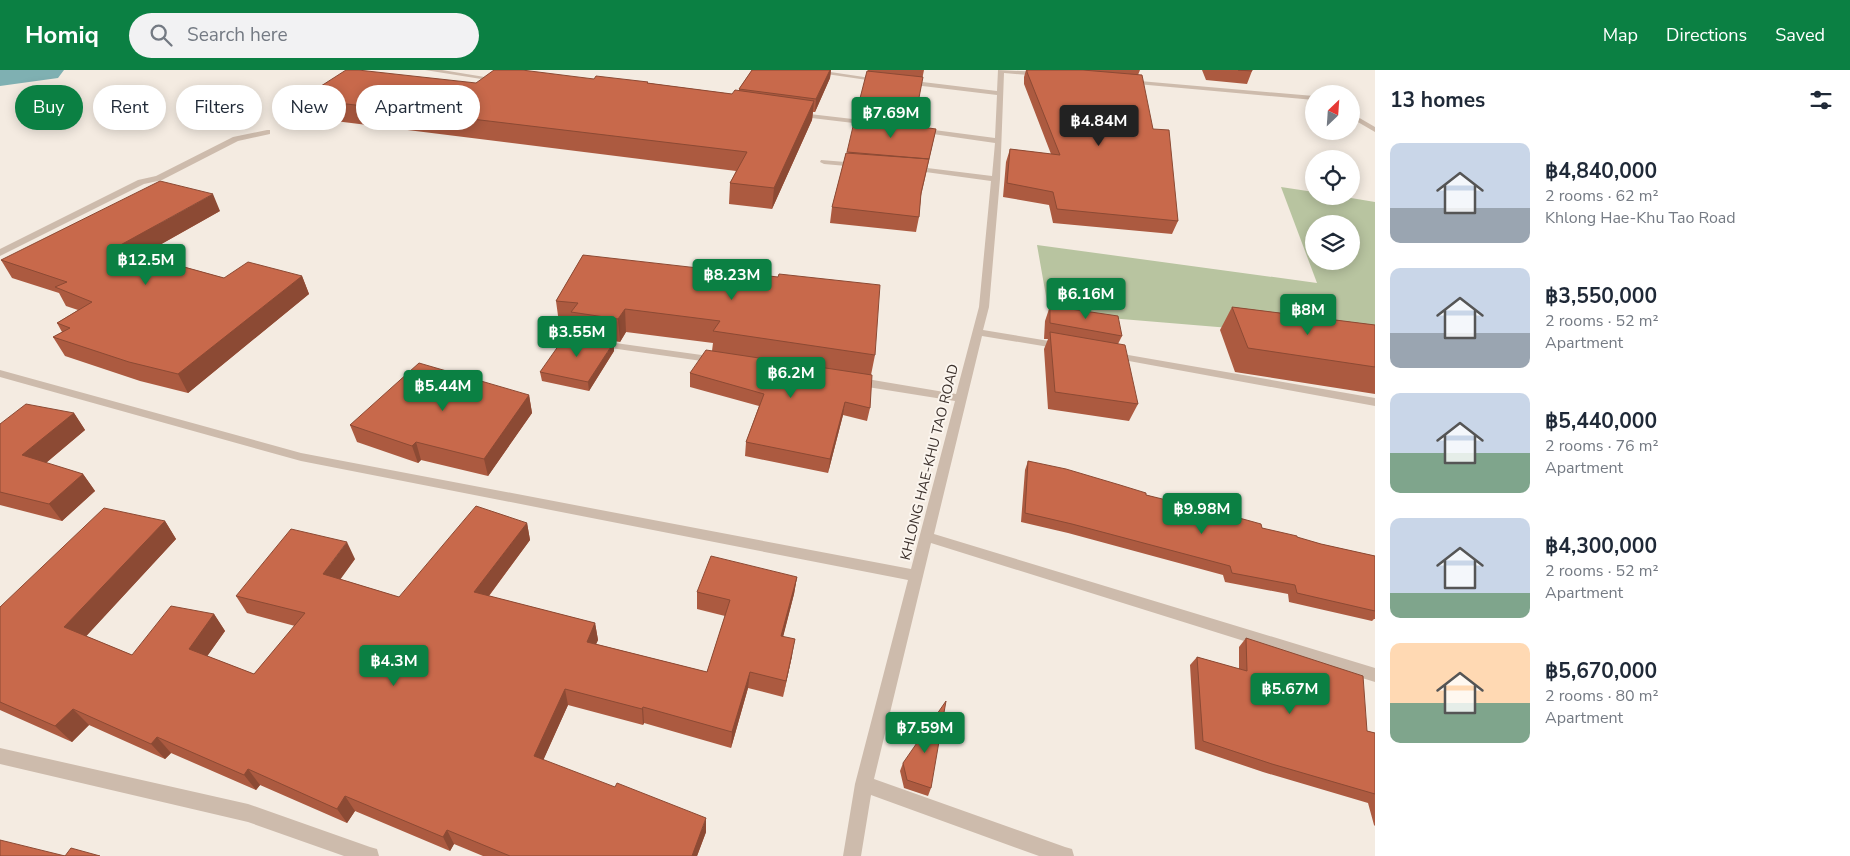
<!DOCTYPE html>
<html lang="en">
<head>
<meta charset="utf-8">
<style>
	:root { --surface:#fff; --page:#f2f2f3; --text:#1f2937; --muted:#747a83; --accent:#0b8043 }
	body { margin:0; font-family:"Nunito Sans",sans-serif; background:var(--page); color:var(--text); height:100vh; display:flex; flex-direction:column; font-size:19px; white-space:nowrap }
	* { box-sizing:border-box; margin:0 }
	p { font-size:16px; color:var(--muted) }
	.icon { flex:none; width:28px; height:28px; fill:none; stroke:currentColor; stroke-width:2; stroke-linecap:round; stroke-linejoin:round }
	.map { position:relative; flex:1; overflow:hidden }
	.sheet { display:flex; flex-direction:column; background:var(--surface); width:475px }
	.sheet>* { flex:none }
	.top-card { position:absolute; left:15px; top:15px; width:475px; height:45px; display:flex; gap:10px }
	.needle { width:32px; rotate:25deg }
	.controls { position:absolute; left:1305px; top:15px; display:grid; gap:10px }
	.controls a { display:grid; place-items:center; width:55px; height:55px; border-radius:50%; background:var(--surface); box-shadow:0 2px 12px #0003; font-size:25px }
	.price { position:absolute; translate:-50% -42px; padding:0 11px; border-radius:5px; background:var(--accent); color:#fff; font-size:16px; line-height:32px; filter:drop-shadow(0 1px 2px #0008) }
	.price::after { content:''; position:absolute; left:50%; top:30px; width:15px; height:11px; margin-left:-8px; background:inherit; clip-path:polygon(0 0,100% 0,50% 100%) }
	.price.active { background:#222; color:#fff }
	ul { padding:0; list-style:none }
	li { display:flex; align-items:center; gap:15px; height:125px; padding:0 15px }
	li span { display:grid; place-items:center; flex:none; width:140px; height:100px; border-radius:10px; color:#555 }
	li>.icon { margin-inline-start:auto }
	span .icon { width:60px; height:60px; fill:#fffc; stroke-width:1 }
	li b { font-size:21px }
	h2 { display:flex; justify-content:space-between; align-items:center; height:60px; padding:0 15px; font-size:21px }
	.chip { padding:0 18px; border-radius:22px; background:var(--surface); box-shadow:0 2px 12px #0003; font-size:18px; line-height:45px }
	.chip.active { background:var(--accent); color:#fff }
	header { display:flex; align-items:center; gap:30px; box-sizing:border-box; height:70px; padding:0 25px; background:var(--accent); color:#fff }
	header strong { font-size:24px }
	nav { display:flex; gap:28px; margin-inline-start:auto; font-size:18px }
	.search { width:350px; height:45px; background:var(--page); display:flex; align-items:center; gap:12px; box-sizing:border-box; padding:0 18px; border-radius:28px; color:var(--muted); font-size:19px }
	main { display:flex; flex:1; min-height:0 }
	.map>svg:first-child { display:block }
	.green { fill:#b8c4a0; fill-rule:evenodd }
	.lines { fill:none; stroke-linecap:round; stroke-linejoin:round }
	.river { fill:#7fb0b2; fill-rule:evenodd }
	.minor { fill:#cdbbac; fill-rule:evenodd }
	.wall { fill:#ac5a40 }
	.shaded-wall { fill:#8c4a34 }
	.building { fill:#c8694b; stroke:#8c4a34 }
	.labels { text-anchor:middle; stroke-width:4; stroke-linejoin:round; paint-order:stroke }
	.street-label { font-size:14px; fill:#3b302b; stroke:#fbf5ee }
</style>
</head>
<body>
<header>
<strong>Homiq</strong>
<div class="search"><svg class="icon" aria-label="search" viewBox="0 0 24 24"><circle cx="10" cy="10" r="6"/><path d="M15 15l6 6"/></svg>Search here</div>
<nav><a>Map</a><a>Directions</a><a>Saved</a></nav>
</header>
<main>
<div class="map">
<svg width="1375" height="786" viewBox="0 0 1375 786">
	<rect width="100%" height="100%" fill="#f4ebe1"/>
	<path class="green" d="M1281,117L1314,122V126H1339L1375,132V274L1339,267L1049,243L1037,175L1317,213ZM1314,154H1351V191H1314Z"/>
	<g class="lines">
		<path class="river" d="M0,0H64L58,8L0,16Z"/>
		<path class="minor" d="M425,0H442L503,10L500,12Z
			M799,0H817L884,10L881,12Z
			M998,0L1041,2L1044,4L1041,6L1004,3L1000,109L989,237L983,260L1061,273L1066,276L1061,279L982,266L934,464L1375,598V612L931,473L874,709L1065,777L1072,779L1074,786H1039L871,725L861,786H843L855,714L908,510L301,391L0,307V300L301,383L911,499L955,331L855,315L849,311L855,307L956,324L979,237L991,111L911,100L907,98L911,96L992,106L995,73L919,62L915,60L919,58L995,68L997,25L906,14L903,12L906,10L997,21Z
			M1128,10L1314,26V30L1126,13L1125,12Z
			M792,42L870,51L874,53L870,55L795,46L791,44Z
			M1351,43L1375,57V62L1351,48Z
			M267,60H270V64L238,71L162,110L144,114L0,186V179L138,110L156,106L233,67Z
			M821,90L858,93L862,95L858,97L824,94L820,92Z
			M558,265L716,287L721,290L716,293L554,270L553,268Z
			M1111,282L1375,328V336L1107,287L1106,285L1107,283Z
			M0,678L248,734L370,777L377,779L379,786H344L248,752L0,694Z"/>
	</g>
	<path class="wall" d="M752,0H834H831L830,8L815,42H813L812,50L772,139L729,134L730,113L736,101L311,48L305,29L308,28L307,25L476,13L594,9L648,12V13L732,24L739,21V19Z
		M868,0H924L913,55L856,48L858,36Z
		M1026,0H1140L1138,5L1178,151L1172,164L1053,153L1049,135L1003,127L1006,92L1010,79L1051,84L1024,14V7Z
		M1202,0H1252V1L1247,14L1206,10Z
		M936,59L921,126L919,147L916,162L830,153L832,137L846,83Z
		M220,141L142,185L224,208L302,206L309,224L188,323L140,311L65,286L53,267L62,262L57,253L78,240L66,236L59,223L12,208L1,190Z
		M583,185L875,285L871,305L870,338L867,351L843,345L828,403L745,386L746,372L759,336L690,317V303L712,281L713,273L626,262L620,272L574,265L573,255L559,253L556,231Z
		M1050,236L1122,266L1118,274L1138,334L1129,351L1048,339L1044,279L1048,269H1044L1045,251Z
		M1232,237L1375,255V324L1235,302L1220,260Z
		M614,281L589,321L542,311L540,302Z
		M529,325L532,343L488,406L421,390L418,393L357,372L350,355Z
		M74,343L85,360L46,393L83,404L95,421L62,451L0,435V354Z
		M1028,391L1262,458L1321,474L1375,486V549H1374L1372,551L1289,532L1288,524L1225,512L1223,505L1068,463L1021,452L1025,400Z
		M165,451L176,469L86,566L132,585L214,544L225,561L207,586L254,604L295,556L247,543L236,526L355,489L340,509L399,527L527,453L530,470L489,526L595,553L598,570L596,574L707,602L725,546L697,539V522L797,507L794,524L783,566L792,586L783,627L748,618L731,678L644,653L643,655L568,635L543,690L706,762L697,786H483L454,774L450,781L355,741L347,753L260,715L256,720L171,683L165,689L89,655L72,672L0,640V537Z
		M1246,568L1367,661L1375,663V756L1374,755L1368,733L1263,702L1195,679L1190,595L1197,587L1239,599V577Z
		M903,693L931,718L928,726L904,718L900,701Z"/>
	<path class="shaded-wall" d="M830,0H831L830,8L815,42L816,29Z
		M814,31L812,50L772,139L774,118Z
		M213,124L220,141L124,195L115,178Z
		M302,206L309,224L188,323L178,304Z
		M625,239L626,262L620,272L618,249Z
		M614,272V281L589,321L588,312Z
		M529,325L532,343L488,406L484,389Z
		M845,332L843,345L828,403L830,389Z
		M74,343L85,360L35,402L22,385Z
		M416,372L421,390L418,393L412,376Z
		M83,404L95,421L62,451L49,434Z
		M165,451L176,469L79,574L64,557Z
		M527,453L530,470L479,539L474,522Z
		M347,472L355,489L332,521L323,504Z
		M797,507L794,524L779,583L781,566Z
		M214,544L225,561L201,595L189,579Z
		M595,553L598,570L589,589L587,572Z
		M795,569L792,586L783,627L786,611Z
		M750,602L748,618L731,678L732,662Z
		M565,619L568,635L538,702L534,686Z
		M643,637L644,653L643,655L642,639Z
		M73,639L89,655L72,672L55,656Z
		M157,667L171,683L165,689L151,674Z
		M248,699L260,715L256,720L244,705Z
		M345,726L355,741L347,753L337,739Z
		M706,748V762L697,786H692Z
		M447,760L454,774L450,781L443,767Z"/>
	<path class="building" d="M346,0H358L476,13L494,0H522L594,9L596,6L648,12L647,13L732,24L735,20L814,31L774,118L730,113L747,82L305,29L311,26L307,25Z
		M752,0H830L816,29L739,19Z
		M1027,0H1083L1142,5L1153,59L1169,60L1178,151L1057,139L1053,122L1007,113L1010,79L1060,85L1027,2Z
		M1238,0H1252V1Z
		M867,1L923,7L916,43L858,36Z
		M855,48L936,59L929,89L847,82Z
		M846,83L929,89L921,123L919,147L832,137Z
		M160,111L213,124L115,178L224,208L248,192L302,206L178,304L129,292L53,267L70,258L57,253L92,232L55,217L67,212L1,190Z
		M583,185L778,207L779,204L880,215L875,285L713,261L720,251L625,239L618,249L571,242L578,233L556,231Z
		M1050,236L1118,246L1122,266L1050,253Z
		M1232,237L1375,255V297L1248,278Z
		M1050,262L1125,275L1138,334L1055,322Z
		M566,265L614,272L588,312L540,302Z
		M706,280L872,305L870,338L845,332L830,389L746,372L764,324L690,303Z
		M419,293L529,325L484,389L416,372L412,376L350,355Z
		M26,334L74,343L22,385L83,404L49,434L0,422V354Z
		M1028,391L1066,399L1120,415L1146,423V425L1232,446L1261,454L1262,458L1297,466V467L1321,474L1375,486V541L1297,523L1295,515L1232,503L1230,496L1072,454L1025,443Z
		M476,436L527,453L474,522L595,553L587,572L707,602L730,530L697,522L711,486L797,507L781,566L795,569L786,611L750,602L732,662L643,637L642,639L565,619L534,686L615,717L617,713L706,748L692,786H510L447,760L443,767L345,726L337,739L248,699L244,705L157,667L151,674L73,639L55,656L0,632V537L104,438L165,451L64,557L132,585L171,536L214,544L189,579L254,604L305,543L236,526L291,459L347,472L323,504L399,527Z
		M1246,568L1363,606L1367,661L1375,663V724L1272,694L1203,671L1197,587L1247,601Z
		M946,631L931,718L907,710L903,693Z
		M0,770L65,786L71,778L100,786H0Z"/>
	<g class="labels">
		<g class="street-label">
			<text transform="translate(929 392) rotate(-76)" y="5">KHLONG HAE-KHU TAO ROAD</text>
		</g>
	</g>
</svg>
<div class="controls">
<a><svg class="needle" viewBox="-14 -14 28 28"><path d="M0-13l5 13h-10z" fill="#e53935"/><path d="M0 13l5-13h-10z" fill="#747a83"/></svg></a>
<a><svg class="icon" aria-label="locate" viewBox="0 0 24 24"><circle cx="12" cy="12" r="6"/><path d="M12 2v4M12 18v4M2 12h4M18 12h4"/></svg></a>
<a><svg class="icon" aria-label="layers" viewBox="0 0 24 24"><path d="M12 4l9 5-9 5-9-5zM3 14l9 5 9-5"/></svg></a>
</div>
<b class="price" style="left:891px;top:69px">฿7.69M</b>
<b class="price active" style="left:1099px;top:77px">฿4.84M</b>
<b class="price" style="left:146px;top:216px">฿12.5M</b>
<b class="price" style="left:732px;top:231px">฿8.23M</b>
<b class="price" style="left:1086px;top:250px">฿6.16M</b>
<b class="price" style="left:1308px;top:266px">฿8M</b>
<b class="price" style="left:577px;top:288px">฿3.55M</b>
<b class="price" style="left:791px;top:329px">฿6.2M</b>
<b class="price" style="left:443px;top:342px">฿5.44M</b>
<b class="price" style="left:1202px;top:465px">฿9.98M</b>
<b class="price" style="left:394px;top:617px">฿4.3M</b>
<b class="price" style="left:1290px;top:645px">฿5.67M</b>
<b class="price" style="left:925px;top:684px">฿7.59M</b>
<div class="top-card">
<a class="chip active">Buy</a>
<a class="chip">Rent</a>
<a class="chip">Filters</a>
<a class="chip">New</a>
<a class="chip">Apartment</a>
</div>
</div>
<section class="sheet">
<h2>13 homes<svg class="icon" aria-label="filters" viewBox="0 0 24 24"><path d="M4 7h16M4 17h16"/><circle cx="9" cy="7" r="2"/><circle cx="15" cy="17" r="2"/></svg></h2>
<ul>
<li><span style="background:linear-gradient(#c9d6e8 65%,#9aa5b1 0)"><svg class="icon" aria-label="home" viewBox="0 0 24 24"><path d="M3 11l9-7 9 7M6 9v11h12V9"/></svg></span><div><b>฿4,840,000</b><p>2 rooms · 62 m²</p><p>Khlong Hae-Khu Tao Road</p></div></li>
<li><span style="background:linear-gradient(#c9d6e8 65%,#9aa5b1 0)"><svg class="icon" aria-label="home" viewBox="0 0 24 24"><path d="M3 11l9-7 9 7M6 9v11h12V9"/></svg></span><div><b>฿3,550,000</b><p>2 rooms · 52 m²</p><p>Apartment</p></div></li>
<li><span style="background:linear-gradient(#c9d6e8 60%,#7fa58c 0)"><svg class="icon" aria-label="home" viewBox="0 0 24 24"><path d="M3 11l9-7 9 7M6 9v11h12V9"/></svg></span><div><b>฿5,440,000</b><p>2 rooms · 76 m²</p><p>Apartment</p></div></li>
<li><span style="background:linear-gradient(#c9d6e8 75%,#7fa58c 0)"><svg class="icon" aria-label="home" viewBox="0 0 24 24"><path d="M3 11l9-7 9 7M6 9v11h12V9"/></svg></span><div><b>฿4,300,000</b><p>2 rooms · 52 m²</p><p>Apartment</p></div></li>
<li><span style="background:linear-gradient(#ffd9b3 60%,#7fa58c 0)"><svg class="icon" aria-label="home" viewBox="0 0 24 24"><path d="M3 11l9-7 9 7M6 9v11h12V9"/></svg></span><div><b>฿5,670,000</b><p>2 rooms · 80 m²</p><p>Apartment</p></div></li>
</ul>
</section>
</main>
</body>
</html>
